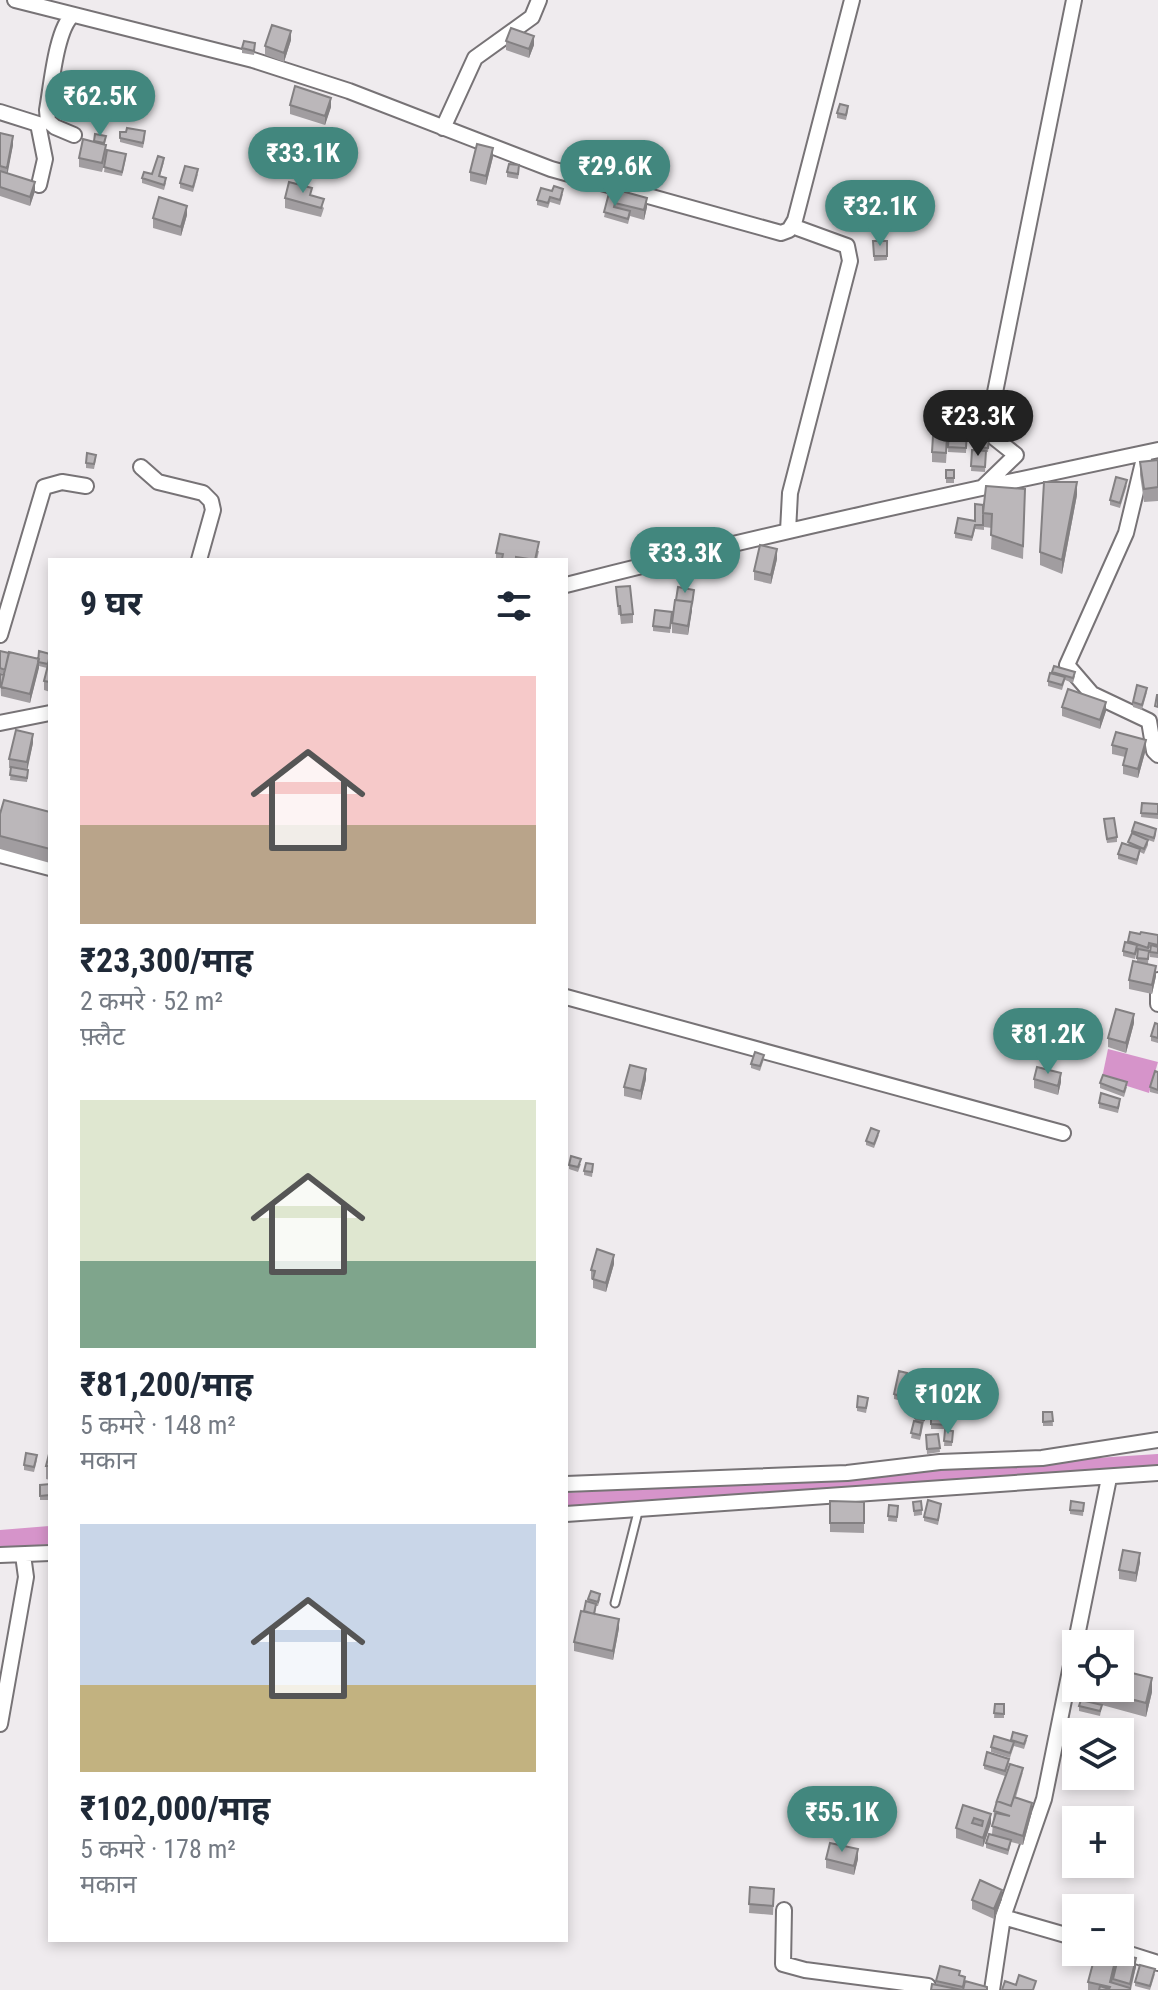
<!DOCTYPE html>
<html lang="hi">
<head>
<meta charset="utf-8">
<style>
	:root { --surface:#fff; --page:#f6f6f7; --text:#1f2937; --muted:#747a83; --accent:#42877e }
	body { margin:0; font-family:"Roboto Condensed","Noto Sans Devanagari",sans-serif; background:var(--page); color:var(--text); height:100vh; display:flex; flex-direction:column; font-size:30px; white-space:nowrap }
	* { box-sizing:border-box; margin:0 }
	p { font-size:26px; color:var(--muted) }
	.icon { flex:none; width:44px; height:44px; fill:none; stroke:currentColor; stroke-width:2; stroke-linecap:round; stroke-linejoin:round }
	.map { position:relative; flex:1; overflow:hidden }
	.details { position:absolute; left:48px; top:558px; width:520px; height:1384px; display:flex; flex-direction:column; background:var(--surface); border-radius:0px; box-shadow:0 4px 12px #0003 }
	.details>* { flex:none }
	.fabs { position:absolute; left:1062px; top:1630px; display:grid; gap:16px }
	.fabs a { display:grid; place-items:center; width:72px; height:72px; border-radius:0px; background:var(--surface); box-shadow:0 4px 12px #0003; font-size:40px }
	.price { position:absolute; translate:-50% -68px; padding:0 18px; border-radius:28px; background:var(--accent); color:#fff; font-size:26px; line-height:52px; filter:drop-shadow(0 2px 4px #0008) }
	.price::after { content:''; position:absolute; left:50%; top:48px; width:24px; height:18px; margin-left:-12px; background:inherit; clip-path:polygon(0 0,100% 0,50% 100%) }
	.price.current { background:#222; color:#fff }
	ul { padding:0; list-style:none }
	li { display:grid; align-content:center; gap:16px; height:424px; padding:0 32px }
	li span { display:grid; place-items:center; height:248px; border-radius:0px; color:#555 }
	li>.icon { margin-inline-start:auto }
	span .icon { width:144px; height:144px; fill:#fffc; stroke-width:1 }
	li b { font-size:34px }
	h2 { display:flex; justify-content:space-between; align-items:center; height:96px; padding:0 32px; font-size:34px }
	.map>svg:first-child { display:block }
	.water { fill:#d694ca }
	.lines { fill:none; stroke-linecap:round; stroke-linejoin:round }
	.canal { stroke:#d694ca; stroke-width:18 }
	.lane-casing { stroke:#777376; stroke-width:11 }
	.street-casing { stroke:#777376; stroke-width:18 }
	.lane { stroke:#fff; stroke-width:7 }
	.street { stroke:#fff; stroke-width:14 }
	.wall { fill:#a19da0 }
	.shaded-wall { fill:#838082 }
	.building { fill:#bbb7ba; stroke:#838082; stroke-width:2; fill-rule:evenodd }
</style>
</head>
<body>
<div class="map">
<svg width="1158" height="1990" viewBox="0 0 1158 1990">
	<rect width="100%" height="100%" fill="#efebee"/>
	<path class="water" d="M1108,1049L1158,1062L1149,1093L1102,1078Z"/>
	<g class="lines">
		<path class="canal" d="M566,1502L1158,1463
			M0,1539L50,1535"/>
		<g class="lane-casing">
			<path id="lane" d="M615,1603L639,1508"/>
		</g>
		<g class="street-casing">
			<path id="street" d="M15,0L253,60L349,91L551,169L781,233L789,230L795,220L852,0
				M73,15C56,28 51,89 47,110L48,121L55,127L74,135
				M0,112L38,124L45,159L39,185
				M443,128L475,58L532,17L539,0
				M1145,454L1126,533L1067,665L1092,694L1149,721L1154,751L1158,755
				M141,467L158,482L203,493L211,501L213,510L199,560
				M983,487L1016,455L987,432L1074,0
				M788,531L790,493L850,261L847,246L792,226
				M566,585C762,535 960,492 1158,450
				M0,635L44,487L62,482L86,486
				M0,723L50,713
				M0,855L50,868
				M1158,980V1004
				M566,997L1063,1133
				M566,1484L847,1473L940,1462L1042,1458L1158,1440
				M566,1514L1158,1473
				M0,1555L50,1553
				M0,1724L26,1577L23,1555
				M784,1910L783,1964L805,1970L928,1986V1990
				M1003,1917L1076,1938
				M1120,1951L1158,1963
				M992,1990L1003,1917L1044,1799L1109,1478"/>
		</g>
		<use href="#lane" class="lane"/>
		<use href="#street" class="street"/>
	</g>
	<path class="wall" d="M291,40L284,62L265,55V46Z
		M506,41L534,45L529,58L506,50Z
		M242,48H255L254,55L242,53Z
		M290,105L331,107L325,125L290,114Z
		M848,111L846,120L837,118V113Z
		M120,132L145,136L143,148L120,142Z
		M0,133L13,145L7,173L35,191L30,206L0,196Z
		M106,136L105,144L106,154L126,158L122,176L104,172L106,157L102,172L79,167V158L94,142Z
		M493,157L486,185L470,181V172Z
		M164,162L160,176L166,183L164,190L142,183V178L152,174Z
		M519,170L518,179L507,177V172Z
		M198,174L193,192L180,188V183Z
		M609,193L647,207L644,220L630,216L628,224L604,217Z
		M563,194L560,205L550,202L548,208L537,205V200Z
		M312,196L324,208L321,217L285,208V198Z
		M187,215L181,236L153,228V218Z
		M873,241H887V260L874,261Z
		M948,430L946,463L932,462V452Z
		M949,430L967,431L966,453L948,452Z
		M974,437L989,438L988,452H986L985,472L971,471L972,450H974Z
		M96,459L94,469L86,468V463Z
		M1158,460V501L1144,502L1140,475V462Z
		M946,470H954V483H946Z
		M1127,485L1120,508L1110,505V500Z
		M1077,495L1062,574L1040,565V552Z
		M1025,503L1023,559L991,549L992,528L984,527V530L975,529L972,541L955,538V533L975,521L983,505Z
		M539,551L537,560H496V553Z
		M777,559L771,584L754,580V571Z
		M616,587L633,614V623L621,624L620,615H618Z
		M694,595L688,635L672,633V623Z
		M672,612L670,633L653,631V626Z
		M0,651L38,658L50,654V692L44,690V681L47,668L39,666L30,703L1,696L0,674H4L0,673Z
		M1054,666L1075,676L1073,683L1065,680L1062,690L1048,686V681L1052,674Z
		M1147,692L1142,710L1133,707V702Z
		M1062,707L1106,711L1100,729L1062,716Z
		M33,743L27,769L28,774L27,782L10,780L11,768H9V759Z
		M1112,745L1146,749L1138,778L1123,774V765L1125,757L1112,754Z
		M1142,803L1158,804V819L1141,817Z
		M50,812V863L0,849V814Z
		M1104,824L1117,837V842L1107,843Z
		M1132,831L1156,834L1154,842L1148,840V845L1144,854L1140,852L1137,865L1118,859V854L1128,845Z
		M1130,932L1158,935V958L1150,957V948H1149L1148,964L1137,962L1156,976L1152,994L1129,989V980L1137,962V958L1140,949H1137L1135,959L1123,956V951L1128,943Z
		M1134,1023L1126,1053L1108,1047V1038Z
		M1158,1024V1043L1151,1041V1036Z
		M764,1059L760,1071L751,1068V1064Z
		M1158,1072V1094L1150,1092V1087Z
		M646,1079L641,1100L624,1096V1087Z
		M1034,1079L1061,1082L1058,1095L1034,1088Z
		M1100,1083L1127,1087L1124,1097L1100,1088Z
		M1099,1103H1120L1118,1113L1099,1108Z
		M879,1135L874,1148L866,1145V1141Z
		M581,1164L578,1172L569,1169V1165Z
		M593,1169L592,1177L584,1175V1171Z
		M614,1264L606,1292L593,1288V1280L591,1279V1270Z
		M906,1378L920,1386L917,1397L911,1396L909,1403L894,1399V1394Z
		M868,1402L866,1413L857,1411V1407Z
		M927,1408L920,1440L911,1438L915,1418Z
		M931,1412L949,1413V1429H931Z
		M1043,1412H1052L1053,1426H1043Z
		M945,1430L953,1431L952,1446H944Z
		M938,1434L940,1452L927,1454L926,1435Z
		M50,1450V1480L46,1479V1466Z
		M37,1460L34,1472L24,1470V1465Z
		M50,1484V1500H40V1485Z
		M830,1501L864,1502V1533L830,1532Z
		M913,1502L922,1510V1515L914,1516Z
		M1084,1503L1083,1516L1070,1514V1510Z
		M889,1505L898,1506L897,1522L888,1521Z
		M941,1508L938,1525L924,1521V1517Z
		M1140,1562L1136,1582L1119,1579V1570Z
		M588,1599H600L598,1606H596L595,1614L619,1628L613,1660L574,1651V1642Z
		M1076,1688H1120L1152,1692L1146,1717L1102,1705L1100,1716L1079,1711V1706L1094,1703L1076,1699Z
		M995,1704H1004V1718H994Z
		M1027,1740L1024,1749L1014,1746L1010,1758L991,1752V1747L1011,1741Z
		M1009,1763L1005,1776L984,1769V1765Z
		M1023,1772L1016,1797L1032,1812L1023,1845L1011,1842L1008,1855L986,1848V1843L992,1834L994,1811Z
		M963,1805L991,1823L983,1847L956,1838V1828Z
		M826,1859H858L854,1875L826,1868Z
		M750,1887L774,1889L773,1915L749,1913Z
		M1002,1899L994,1919L972,1909V1900Z
		M1117,1962L1136,1967L1131,1990H1088V1982Z
		M1155,1974L1150,1990L1135,1986V1982Z
		M960,1975L965,1981L987,1990H931L936,1985V1981Z"/>
	<path class="shaded-wall" d="M291,31V40L284,62V53Z
		M534,36V45L529,58V49Z
		M331,98V107L325,125V116Z
		M13,136V145L7,177V168Z
		M493,148V157L486,185V176Z
		M35,182V191L30,206V197Z
		M647,198V207L644,220V210Z
		M187,206V215L181,236V227Z
		M1077,482V495L1062,574V560Z
		M777,549V559L771,584V575Z
		M692,602V611L688,635V626Z
		M39,659V668L30,703V694Z
		M1106,702V711L1100,729V720Z
		M33,734V743L27,772V762Z
		M1146,740V749L1138,778V769Z
		M1156,966V976L1152,994V985Z
		M1134,1014V1023L1126,1053V1043Z
		M646,1069V1079L641,1100V1091Z
		M1061,1073V1082L1058,1095V1086Z
		M614,1255V1264L606,1292V1283Z
		M1140,1553V1562L1136,1582V1573Z
		M619,1619V1628L613,1660V1651Z
		M1152,1678V1692L1146,1717V1703Z
		M1032,1803V1812L1023,1845V1836Z
		M991,1814V1823L983,1847V1838Z
		M858,1849V1859L854,1875V1866Z
		M1002,1890V1899L994,1919V1909Z
		M1117,1953V1962L1110,1990V1982Z
		M1136,1958V1967L1130,1990V1984Z"/>
	<path class="building" d="M272,25L291,31L284,53L265,46Z
		M511,28L534,36L529,49L506,41Z
		M244,41L255,43L254,51L242,48Z
		M295,86L331,98L325,116L290,105Z
		M840,104L848,106L846,115L837,113Z
		M127,128L145,131L143,143L120,138V132H126Z
		M0,133L13,136L7,168L0,166Z
		M95,134L106,136L104,143L94,141Z
		M83,139L106,145L102,163L79,158Z
		M477,144L493,148L486,176L470,172Z
		M107,150L126,154L122,172L104,167Z
		M158,156L164,158L159,176L166,178L164,185L142,178L144,172L152,174Z
		M509,164L519,165L518,174L507,172Z
		M185,166L198,169L193,187L180,183Z
		M0,171L35,182L30,197L0,187Z
		M289,182L312,188L310,195L324,199L321,208L285,198Z
		M554,186L563,189L560,200L550,197L548,203L537,200L541,188L552,191Z
		M618,190L647,198L644,210L615,203Z
		M609,193L617,195L614,207L630,211L628,219L604,212Z
		M159,197L187,206L181,227L153,218Z
		M873,241H887V256H874Z
		M934,420L948,421L946,453L932,452Z
		M949,430L967,431L966,448L948,447Z
		M974,437L989,438L988,448L974,447Z
		M972,450L986,451L985,467L971,466Z
		M87,453L96,455L94,464L86,463Z
		M1158,460V487L1144,489L1140,462Z
		M946,470H954V478H946Z
		M1116,477L1127,480L1120,503L1110,500Z
		M1044,482H1077L1062,560L1040,552Z
		M986,486L1025,489L1023,546L991,535L992,514L983,513Z
		M975,504L983,505V525H975L972,537L955,533L958,518L975,521Z
		M500,534L539,542L535,560L516,557V560L502,559L503,554L496,553Z
		M760,545L777,549L771,575L754,571Z
		M630,586L633,614L621,615L620,606H618L616,587Z
		M678,587L694,590L692,604V602L676,600Z
		M675,600L692,602L688,626L672,623Z
		M655,610L672,612L670,628L653,626Z
		M0,651L9,653L5,670L0,668Z
		M39,651L50,654L48,664L38,662Z
		M9,652L39,659L30,694L1,687Z
		M50,657V682L44,681Z
		M1054,666L1075,672L1073,678L1052,672Z
		M1050,673L1065,677L1062,685L1048,681Z
		M0,674L4,675L1,687L0,686Z
		M1137,685L1147,688L1142,705L1133,702Z
		M1068,689L1106,702L1100,720L1062,707Z
		M1157,695H1158V707L1155,706Z
		M16,730L33,734L27,762L9,759Z
		M1116,732L1146,740L1138,769L1123,765L1127,749L1112,745Z
		M11,767L28,770L27,778L10,775Z
		M4,800L50,812V849L0,836V814Z
		M1142,803L1158,804V814L1141,813Z
		M1114,818L1117,837L1107,839L1104,819Z
		M1135,822L1156,829L1154,838L1132,831Z
		M1132,833L1148,840L1144,849L1128,842Z
		M1122,843L1140,849L1137,860L1118,854Z
		M1130,932L1140,934L1141,932L1158,935V945L1149,943L1148,948L1128,941Z
		M1125,942L1137,945L1135,954L1123,951Z
		M1151,945L1158,947V953L1150,952Z
		M1138,949L1149,951L1148,959L1137,958Z
		M1133,961L1156,966L1152,985L1129,980Z
		M1116,1009L1134,1014L1126,1043L1108,1038Z
		M1155,1023L1158,1024V1038L1151,1036Z
		M755,1052L764,1055L760,1066L751,1064Z
		M630,1065L646,1069L641,1091L624,1087Z
		M1037,1067L1061,1073L1058,1086L1034,1079Z
		M1155,1071L1158,1072V1090L1150,1087Z
		M1103,1075L1127,1082L1124,1092L1100,1083Z
		M1101,1093L1120,1099L1118,1108L1099,1103Z
		M871,1128L879,1131L874,1144L866,1141Z
		M571,1156L581,1159L578,1167L569,1165Z
		M586,1163L593,1164L592,1172L584,1171Z
		M597,1249L614,1255L606,1283L593,1279L595,1271L591,1270Z
		M899,1371L907,1373L905,1378L920,1381L917,1392L911,1391L909,1399L894,1394Z
		M858,1396L868,1398L866,1408L857,1407Z
		M918,1401L927,1403L924,1420L915,1418Z
		M931,1412L949,1413V1425L931,1424Z
		M1043,1412H1052L1053,1421L1043,1422Z
		M914,1421L922,1423L920,1435L911,1433Z
		M945,1430L953,1431L952,1442L944,1441Z
		M938,1434L940,1448L927,1449L926,1435Z
		M50,1450V1466H46Z
		M26,1453L37,1455L34,1467L24,1465Z
		M50,1484V1495L40,1496V1485Z
		M928,1500L941,1504L938,1520L924,1517Z
		M830,1501L864,1502V1523H830Z
		M921,1501L922,1510L914,1511L913,1502Z
		M1071,1501L1084,1503L1083,1511L1070,1510Z
		M889,1505L898,1506L897,1517L888,1516Z
		M1123,1550L1140,1553L1136,1573L1119,1570Z
		M591,1591L600,1594L598,1602L588,1599Z
		M586,1601L596,1604L594,1614L584,1611Z
		M581,1611L619,1619L613,1651L574,1642Z
		M1120,1670L1152,1678L1146,1703L1088,1688H1120Z
		M1081,1700L1102,1705L1100,1711L1079,1706Z
		M995,1704H1004V1714L994,1713Z
		M1013,1732L1027,1736L1024,1744L1011,1740Z
		M994,1736L1014,1742L1010,1753L991,1747Z
		M987,1752L1009,1759L1005,1771L984,1765Z
		M1010,1764L1023,1768L1011,1806L997,1801L996,1803Z
		M1014,1797L1032,1803L1023,1836L992,1826L996,1813L1010,1816L994,1811L997,1801L1011,1806Z
		M963,1805L991,1814L983,1838L956,1828ZM974,1818L983,1821L982,1826L972,1823Z
		M989,1834L1011,1840L1008,1850L986,1843Z
		M830,1843L858,1849L854,1866L826,1859Z
		M980,1880L1002,1890L994,1909L972,1900Z
		M750,1887L774,1889L773,1906L749,1904Z
		M1096,1952H1112L1117,1953L1110,1982L1130,1988V1990H1099L1100,1986L1109,1989L1110,1987L1088,1982Z
		M1119,1954L1136,1958L1130,1984L1113,1979Z
		M1140,1965L1155,1969L1150,1986L1135,1982Z
		M940,1966L960,1971L959,1975L965,1977L963,1987L936,1981Z
		M1019,1975L1036,1981L1033,1990H1002L1005,1981L1016,1985Z
		M965,1981L987,1987V1990H963Z
		M932,1984L962,1990H931Z"/>
</svg>
<div class="fabs">
<a><svg class="icon" aria-label="locate" viewBox="0 0 24 24"><circle cx="12" cy="12" r="6"/><path d="M12 2v4M12 18v4M2 12h4M18 12h4"/></svg></a>
<a><svg class="icon" aria-label="layers" viewBox="0 0 24 24"><path d="M12 4l9 5-9 5-9-5zM3 14l9 5 9-5"/></svg></a>
<a>+</a>
<a>−</a>
</div>
<b class="price" style="left:100px;top:138px">₹62.5K</b>
<b class="price" style="left:303px;top:195px">₹33.1K</b>
<b class="price" style="left:615px;top:208px">₹29.6K</b>
<b class="price" style="left:880px;top:248px">₹32.1K</b>
<b class="price current" style="left:978px;top:458px">₹23.3K</b>
<b class="price" style="left:685px;top:595px">₹33.3K</b>
<b class="price" style="left:1048px;top:1076px">₹81.2K</b>
<b class="price" style="left:948px;top:1436px">₹102K</b>
<b class="price" style="left:842px;top:1854px">₹55.1K</b>
<section class="details">
<h2>9 घर<svg class="icon" aria-label="filters" viewBox="0 0 24 24"><path d="M4 7h16M4 17h16"/><circle cx="9" cy="7" r="2"/><circle cx="15" cy="17" r="2"/></svg></h2>
<ul>
<li><span style="background:linear-gradient(#f6c9c9 60%,#b9a48a 0)"><svg class="icon" aria-label="home" viewBox="0 0 24 24"><path d="M3 11l9-7 9 7M6 9v11h12V9"/></svg></span><div><b>₹23,300/माह</b><p>2 कमरे · 52 m²</p><p>फ़्लैट</p></div></li>
<li><span style="background:linear-gradient(#dfe7d0 65%,#7fa58c 0)"><svg class="icon" aria-label="home" viewBox="0 0 24 24"><path d="M3 11l9-7 9 7M6 9v11h12V9"/></svg></span><div><b>₹81,200/माह</b><p>5 कमरे · 148 m²</p><p>मकान</p></div></li>
<li><span style="background:linear-gradient(#c9d6e8 65%,#c2b280 0)"><svg class="icon" aria-label="home" viewBox="0 0 24 24"><path d="M3 11l9-7 9 7M6 9v11h12V9"/></svg></span><div><b>₹102,000/माह</b><p>5 कमरे · 178 m²</p><p>मकान</p></div></li>
</ul>
</section>
</div>
</body>
</html>
